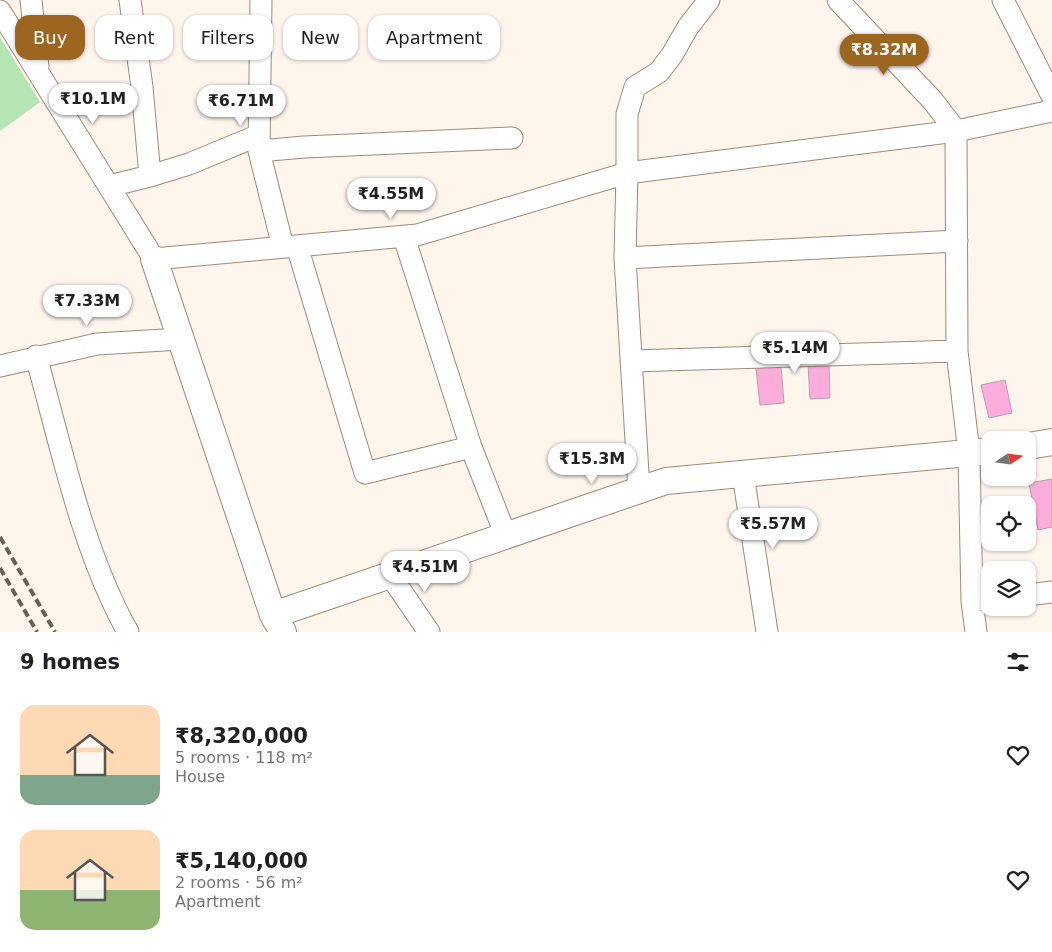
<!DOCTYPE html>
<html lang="en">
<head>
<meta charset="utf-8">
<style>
	:root { --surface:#fff; --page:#f2f2f2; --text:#202124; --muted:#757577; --accent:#9c6520 }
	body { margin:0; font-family:"DejaVu Sans",sans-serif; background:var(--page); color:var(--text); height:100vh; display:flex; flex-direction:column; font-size:19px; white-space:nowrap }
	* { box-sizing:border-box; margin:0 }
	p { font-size:16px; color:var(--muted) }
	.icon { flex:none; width:28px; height:28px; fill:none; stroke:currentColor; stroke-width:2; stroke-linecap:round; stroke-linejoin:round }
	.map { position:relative; height:632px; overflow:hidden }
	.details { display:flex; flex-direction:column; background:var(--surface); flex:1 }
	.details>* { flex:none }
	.banner { position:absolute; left:15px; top:15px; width:500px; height:45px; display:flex; gap:10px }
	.needle { width:32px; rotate:77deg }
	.fabs { position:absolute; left:981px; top:431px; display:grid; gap:10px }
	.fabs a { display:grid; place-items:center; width:55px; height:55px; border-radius:10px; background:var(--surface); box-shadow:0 1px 4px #0004; font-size:25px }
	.price { position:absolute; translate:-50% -42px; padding:0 11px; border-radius:18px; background:#fff; color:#222; font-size:16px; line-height:32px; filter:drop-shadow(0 1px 2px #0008) }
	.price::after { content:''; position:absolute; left:50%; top:30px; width:15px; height:11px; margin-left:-8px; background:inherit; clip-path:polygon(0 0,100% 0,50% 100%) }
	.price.current { background:var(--accent); color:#fff }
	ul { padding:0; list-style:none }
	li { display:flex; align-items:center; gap:15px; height:125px; padding:0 20px }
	li span { display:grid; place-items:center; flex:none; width:140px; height:100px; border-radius:15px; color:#555 }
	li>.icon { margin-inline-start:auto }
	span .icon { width:60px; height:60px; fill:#fffc; stroke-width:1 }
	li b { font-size:21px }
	h2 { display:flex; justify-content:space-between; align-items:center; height:60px; padding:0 20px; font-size:21px }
	.pill { padding:0 18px; border-radius:15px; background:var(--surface); box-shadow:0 1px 4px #0004; font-size:18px; line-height:45px }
	.pill.current { background:var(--accent); color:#fff }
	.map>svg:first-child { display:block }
	.green { fill:#b4e5b3 }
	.building { fill:#fcaddc; stroke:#ba9eae }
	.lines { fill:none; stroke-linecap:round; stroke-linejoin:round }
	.minor-casing { stroke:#9f8b76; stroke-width:23 }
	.tertiary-casing { stroke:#9f8b76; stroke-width:28 }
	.minor { stroke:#fff; stroke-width:21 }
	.tertiary { stroke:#fff; stroke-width:26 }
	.rail { stroke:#685f56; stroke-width:4; stroke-dasharray:8 4; stroke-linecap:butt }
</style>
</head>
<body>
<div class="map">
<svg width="1052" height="632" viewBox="0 0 1052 632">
	<rect width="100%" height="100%" fill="#fef5ec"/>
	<path class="green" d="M0,37L40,102L0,131Z"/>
	<path class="building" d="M829,364L830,398L810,399L808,365Z
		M781,366L784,403L760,405L756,368Z
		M1005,380L1012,413L989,418L981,385Z
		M1052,479V527L1038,530L1029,483Z"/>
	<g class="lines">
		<g class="minor-casing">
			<path id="minor" d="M31,0L38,67
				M261,0L259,151L283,247
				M838,0L933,101L956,131L1052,111
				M1003,0L1052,96
				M0,11L154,259L417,235L627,173V114L635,87L659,72L672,55L688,27L709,0
				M259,151L304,147L512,138
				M150,176L189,164L259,135
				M109,186L150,176L142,87L130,0
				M404,237L471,447L506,536
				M297,246L365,473L471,447
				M625,258L957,241
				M36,356C61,446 82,550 128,632
				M631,361L957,351
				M0,366L97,344L181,339
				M743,474L767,632
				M639,490L625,258L627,173L956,131L957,351L969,453L972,601L976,632
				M390,575L429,632
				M1028,595L1052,592
				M972,601L990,599"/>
		</g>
		<g class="tertiary-casing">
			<path id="tertiary" d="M154,259L273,615
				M1028,446L1052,442
				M283,632L273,615L666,481L990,451"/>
		</g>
		<use href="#minor" class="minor"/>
		<use href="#tertiary" class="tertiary"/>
		<path class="rail" d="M0,537L55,632
			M0,568L37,632"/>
	</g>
</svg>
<div class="fabs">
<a><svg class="needle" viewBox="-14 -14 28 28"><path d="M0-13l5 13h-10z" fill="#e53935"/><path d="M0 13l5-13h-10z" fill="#757577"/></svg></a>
<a><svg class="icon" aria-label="locate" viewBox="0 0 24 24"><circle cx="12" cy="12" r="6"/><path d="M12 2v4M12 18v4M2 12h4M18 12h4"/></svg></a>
<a><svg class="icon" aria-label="layers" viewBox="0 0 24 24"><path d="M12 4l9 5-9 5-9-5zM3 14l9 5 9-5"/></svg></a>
</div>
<b class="price current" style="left:884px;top:76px">₹8.32M</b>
<b class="price" style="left:93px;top:125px">₹10.1M</b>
<b class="price" style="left:241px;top:127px">₹6.71M</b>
<b class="price" style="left:391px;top:220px">₹4.55M</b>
<b class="price" style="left:87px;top:327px">₹7.33M</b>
<b class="price" style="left:795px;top:374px">₹5.14M</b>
<b class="price" style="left:592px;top:485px">₹15.3M</b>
<b class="price" style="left:773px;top:550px">₹5.57M</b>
<b class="price" style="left:425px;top:593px">₹4.51M</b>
<div class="banner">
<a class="pill current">Buy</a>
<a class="pill">Rent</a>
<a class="pill">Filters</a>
<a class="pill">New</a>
<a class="pill">Apartment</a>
</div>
</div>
<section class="details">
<h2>9 homes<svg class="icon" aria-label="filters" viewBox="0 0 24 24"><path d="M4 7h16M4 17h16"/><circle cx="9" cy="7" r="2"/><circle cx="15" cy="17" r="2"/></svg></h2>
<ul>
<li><span style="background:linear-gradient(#ffd9b3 70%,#7fa58c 0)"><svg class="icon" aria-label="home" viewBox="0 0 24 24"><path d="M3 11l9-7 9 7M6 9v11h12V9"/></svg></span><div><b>₹8,320,000</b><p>5 rooms · 118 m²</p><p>House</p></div><svg class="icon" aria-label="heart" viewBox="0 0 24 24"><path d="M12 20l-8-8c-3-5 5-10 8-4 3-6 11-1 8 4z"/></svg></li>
<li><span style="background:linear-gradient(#ffd9b3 60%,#8fb573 0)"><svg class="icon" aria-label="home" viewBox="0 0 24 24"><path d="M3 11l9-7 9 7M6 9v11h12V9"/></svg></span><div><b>₹5,140,000</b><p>2 rooms · 56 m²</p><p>Apartment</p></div><svg class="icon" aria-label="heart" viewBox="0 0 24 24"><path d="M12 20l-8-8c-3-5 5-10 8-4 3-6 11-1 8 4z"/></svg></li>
</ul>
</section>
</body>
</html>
